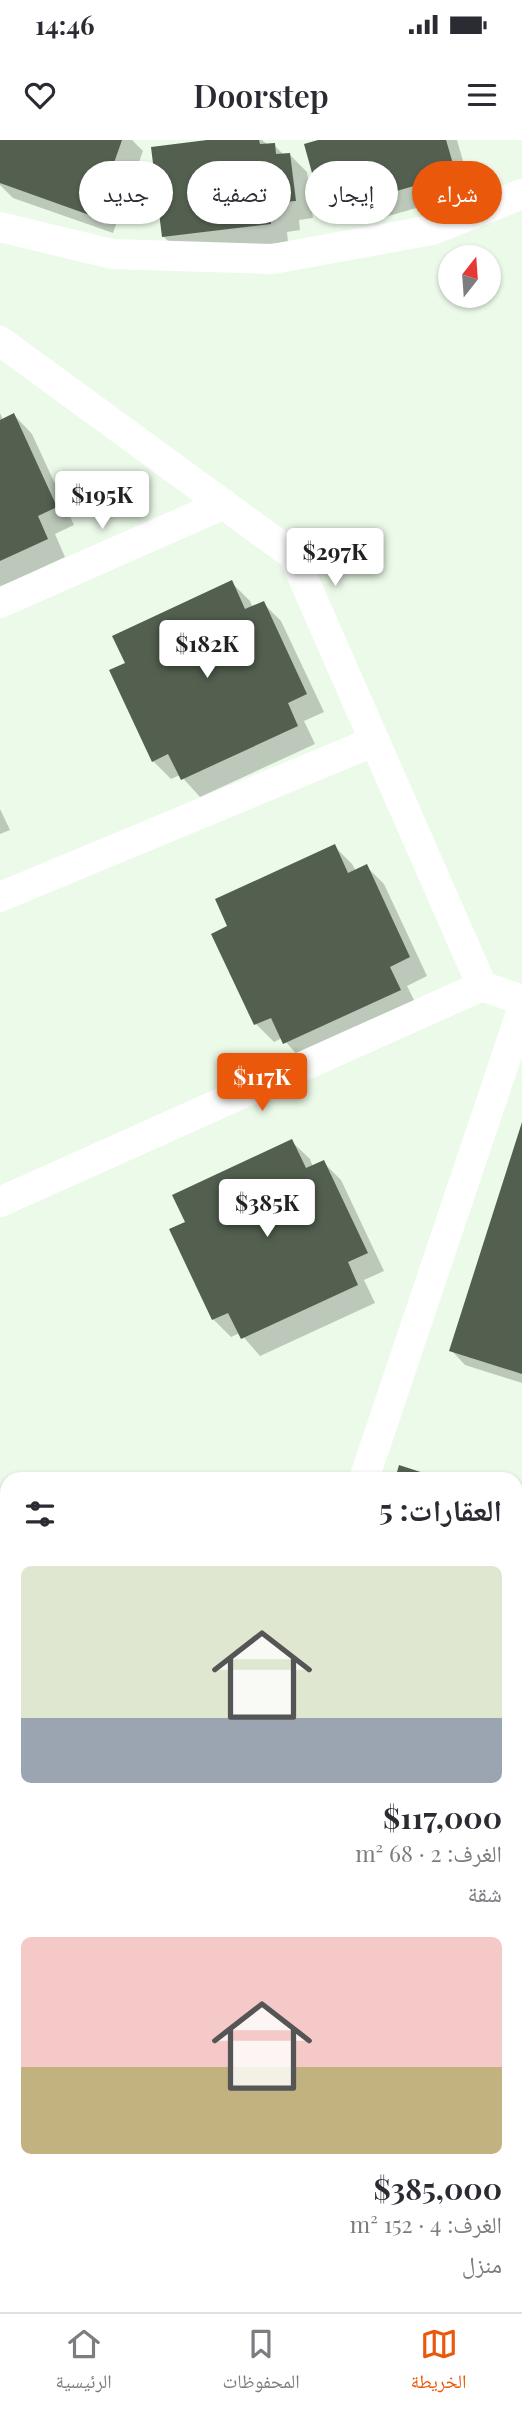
<!DOCTYPE html>
<html lang="ar">
<head>
<meta charset="utf-8">
<style>
	:root { --surface:#fff; --page:#f2f2f3; --text:#2b2b33; --muted:#7c7c81; --line:#e1e1e2; --accent:#ea580c }
	body { margin:0; font-family:"Playfair Display","Noto Naskh Arabic",serif; background:var(--page); color:var(--text); direction:rtl; height:100vh; display:flex; flex-direction:column; font-size:26px; white-space:nowrap }
	* { box-sizing:border-box; margin:0 }
	p { font-size:23px; color:var(--muted) }
	.icon { flex:none; width:38px; height:38px; fill:none; stroke:currentColor; stroke-width:2; stroke-linecap:round; stroke-linejoin:round }
	.map { position:relative; flex:1; overflow:hidden; direction:ltr }
	.sheet { position:absolute; left:0px; top:1332px; width:523px; height:842px; display:flex; flex-direction:column; background:var(--surface); border-radius:21px 21px 0 0; box-shadow:0 2px 5px #0004; direction:rtl }
	.sheet>* { flex:none }
	.hud { position:absolute; left:21px; top:21px; width:481px; height:63px; direction:rtl; display:flex; gap:14px }
	.needle { width:46px; rotate:17deg }
	.fabs { position:absolute; left:438px; top:105px; display:grid; gap:14px }
	.fabs a { display:grid; place-items:center; width:63px; height:63px; border-radius:50%; background:var(--surface); box-shadow:0 2px 5px #0004; font-size:35px }
	.price { position:absolute; translate:-50% -60px; padding:0 16px; border-radius:7px; background:#fff; color:#222; font-size:23px; line-height:46px; filter:drop-shadow(0 2px 4px #0008) }
	.price::after { content:''; position:absolute; left:50%; top:42px; width:21px; height:16px; margin-left:-10px; background:inherit; clip-path:polygon(0 0,100% 0,50% 100%) }
	.price.current { background:var(--accent); color:#fff }
	ul { padding:0; list-style:none }
	li { display:grid; align-content:center; gap:14px; height:371px; padding:0 21px }
	li span { display:grid; place-items:center; height:217px; border-radius:10px; color:#555 }
	li>.icon { margin-inline-start:auto }
	span .icon { width:126px; height:126px; fill:#fffc; stroke-width:1 }
	li b { font-size:30px }
	h2 { display:flex; justify-content:space-between; align-items:center; height:84px; padding:0 21px; font-size:30px }
	.chip { padding:0 24px; border-radius:32px; background:var(--surface); box-shadow:0 2px 5px #0004; font-size:24px; line-height:63px }
	.chip.current { background:var(--accent); color:#fff }
	.status { display:flex; justify-content:space-between; align-items:center; height:49px; padding:0 35px; background:var(--surface); direction:ltr }
	.status svg { height:19px; fill:currentColor }
	header { display:flex; justify-content:space-between; align-items:center; height:91px; padding:0 21px; background:var(--surface); font-size:32px; font-weight:600 }
	.tabs { display:flex; justify-content:space-around; align-items:center; height:98px; border-top:2px solid var(--line); background:var(--surface); font-size:19px; color:var(--muted) }
	.tabs a { display:grid; justify-items:center; gap:4px }
	.tabs .current { color:var(--accent) }
	.map>svg:first-child { display:block }
	.shadow { fill:#0003 }
	.building { fill:#536050 }
	.lines { fill:none; stroke-linecap:round; stroke-linejoin:round }
	.minor { stroke:#fff; stroke-width:30 }
</style>
</head>
<body>
<div class="status"><b>14:46</b><svg viewBox="0 0 49 12"><path d="M0 12V9h3v3zM5 12V6h3v6zM10 12V3h3v9zM15 12V0h3v12zM26 1h20v11H26zM47 4h2v5h-2z"/></svg></div>
<header><svg class="icon" aria-label="menu" viewBox="0 0 24 24"><path d="M4 6h16M4 12h16M4 18h16"/></svg>Doorstep<svg class="icon" aria-label="heart" viewBox="0 0 24 24"><path d="M12 20l-8-8c-3-5 5-10 8-4 3-6 11-1 8 4z"/></svg></header>
<div class="map">
<svg width="522" height="2172" viewBox="0 0 522 2172">
	<rect width="100%" height="100%" fill="#ecfbe9"/>
	<path class="shadow" d="M0,0H132L143,11L113,93L13,58L0,45Z
		M222,0H262L268,5H274L284,15L289,14L307,32L313,78L299,80L300,90L287,92L288,102L181,114L163,96Z
		M319,0H457L472,52L371,81L362,72L353,75L344,66L337,68L319,50Z
		M0,273L3,280L14,275L32,294L74,385L55,394L65,417L0,447Z
		M232,443L250,461L253,468L263,463L281,481L324,572L304,581L315,604L200,657L180,635L171,639L153,621L127,524Z
		M0,669L10,690L0,694Z
		M334,706L352,724L356,731L366,726L384,744L427,836L407,846L418,868L303,921L282,898L274,902L256,884L230,787Z
		M522,986V1243L465,1225L451,1210Z
		M291,1001L310,1019L313,1027L323,1022L341,1040L384,1131L364,1140L375,1163L260,1216L240,1193L231,1197L213,1179L187,1082Z
		M516,1364L522,1366V1453L516,1471Z
		M196,2166H318L321,2172H199Z"/>
	<path class="building" d="M0,0H122L95,77L0,43Z
		M207,0H259L260,4L275,3L276,14L290,13L296,61L282,62L283,72L270,74L271,84L162,97L151,7Z
		M318,0H446L456,34L351,64L348,54L334,58L331,47L317,51L304,4Z
		M14,273L57,367L38,376L48,399L0,421V280Z
		M232,440L245,469L264,461L307,554L288,563L298,586L181,640L168,614L152,622L109,530L125,523L112,496Z
		M335,704L348,733L367,724L410,817L390,827L401,850L283,904L271,878L254,885L211,794L227,786L215,759Z
		M522,982V1234L449,1211Z
		M292,999L306,1028L324,1020L368,1113L348,1122L358,1145L241,1199L228,1173L212,1180L169,1089L185,1082L172,1055Z
		M399,1325L439,1338V1339H395Z
		M516,1363L522,1364V1395L517,1411Z
		M194,2166H310L313,2172H197Z"/>
	<g class="lines">
		<path class="minor" d="M0,87L112,114L273,119L432,90L522,54
			M0,201L293,415L482,846
			M0,463L224,364
			M0,757L375,601
			M0,1062L482,846L522,860
			M364,1339L522,870
			M516,1535L522,1517
			M0,1633L7,1636
			M516,1813L522,1815
			M0,2108L7,2121
			M30,2166L32,2172"/>
	</g>
</svg>
<div class="fabs">
<a><svg class="needle" viewBox="-14 -14 28 28"><path d="M0-13l5 13h-10z" fill="#e53935"/><path d="M0 13l5-13h-10z" fill="#7c7c81"/></svg></a>
</div>
<b class="price" style="left:102px;top:391px">$195K</b>
<b class="price" style="left:335px;top:448px">$297K</b>
<b class="price" style="left:207px;top:540px">$182K</b>
<b class="price current" style="left:262px;top:973px">$117K</b>
<b class="price" style="left:267px;top:1099px">$385K</b>
<div class="hud">
<a class="chip current">شراء</a>
<a class="chip">إيجار</a>
<a class="chip">تصفية</a>
<a class="chip">جديد</a>
</div>
<section class="sheet">
<h2>العقارات: 5<svg class="icon" aria-label="filters" viewBox="0 0 24 24"><path d="M4 7h16M4 17h16"/><circle cx="9" cy="7" r="2"/><circle cx="15" cy="17" r="2"/></svg></h2>
<ul>
<li><span style="background:linear-gradient(#dfe7d0 70%,#9aa5b1 0)"><svg class="icon" aria-label="home" viewBox="0 0 24 24"><path d="M3 11l9-7 9 7M6 9v11h12V9"/></svg></span><div><b>$117,000</b><p>الغرف: 2 · 68 m²</p><p>شقة</p></div></li>
<li><span style="background:linear-gradient(#f6c9c9 60%,#c2b280 0)"><svg class="icon" aria-label="home" viewBox="0 0 24 24"><path d="M3 11l9-7 9 7M6 9v11h12V9"/></svg></span><div><b>$385,000</b><p>الغرف: 4 · 152 m²</p><p>منزل</p></div></li>
</ul>
</section>
</div>
<nav class="tabs">
<a class="current"><svg class="icon" aria-label="map" viewBox="0 0 24 24"><path d="M3 6l6-2 6 2 6-2v14l-6 2-6-2-6 2zM9 4v14M15 6v14"/></svg>الخريطة</a>
<a><svg class="icon" aria-label="saved" viewBox="0 0 24 24"><path d="M7 4h10v16l-5-4-5 4z"/></svg>المحفوظات</a>
<a><svg class="icon" aria-label="home" viewBox="0 0 24 24"><path d="M3 11l9-7 9 7M6 9v11h12V9"/></svg>الرئيسية</a>
</nav>
</body>
</html>
